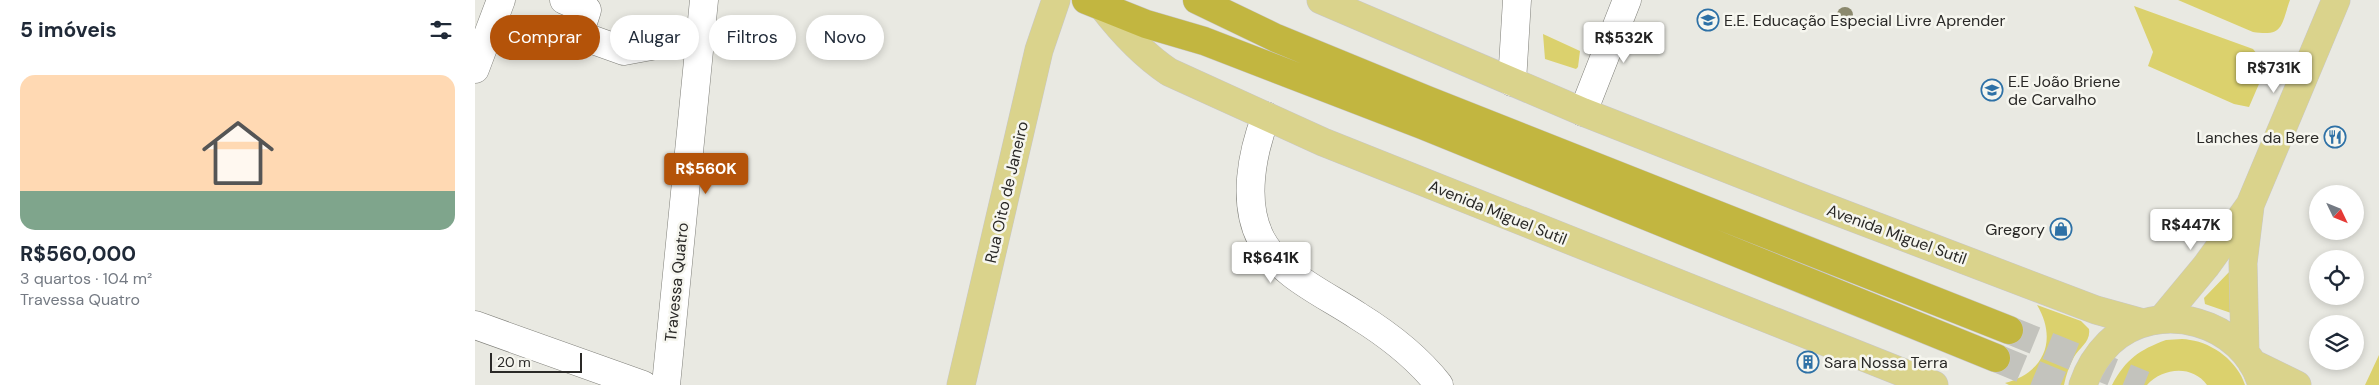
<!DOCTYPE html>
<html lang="pt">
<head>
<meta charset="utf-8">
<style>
	:root { --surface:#fff; --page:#f2f2f3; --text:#1f2937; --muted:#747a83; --line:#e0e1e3; --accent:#b45309 }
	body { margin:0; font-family:"DM Sans",sans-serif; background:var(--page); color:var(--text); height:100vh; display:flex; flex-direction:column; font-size:19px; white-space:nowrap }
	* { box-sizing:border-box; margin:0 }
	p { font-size:16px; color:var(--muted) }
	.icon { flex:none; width:28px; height:28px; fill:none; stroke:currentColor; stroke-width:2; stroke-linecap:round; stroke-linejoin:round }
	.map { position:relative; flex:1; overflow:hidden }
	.sheet { display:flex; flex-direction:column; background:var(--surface); width:475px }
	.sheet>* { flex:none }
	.guide { position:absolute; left:15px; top:15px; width:475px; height:45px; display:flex; gap:10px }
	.needle { width:32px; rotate:133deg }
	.controls { position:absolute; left:1834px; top:185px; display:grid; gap:10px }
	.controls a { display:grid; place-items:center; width:55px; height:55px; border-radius:50%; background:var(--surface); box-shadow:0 2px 8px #0003; font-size:25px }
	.scale { position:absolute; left:15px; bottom:12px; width:92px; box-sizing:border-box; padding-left:5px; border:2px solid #2a2927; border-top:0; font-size:14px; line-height:18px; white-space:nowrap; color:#2a2927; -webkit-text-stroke:4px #f6f6ef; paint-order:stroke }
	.price { position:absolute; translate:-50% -42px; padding:0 11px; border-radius:5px; background:#fff; color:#222; font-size:16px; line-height:32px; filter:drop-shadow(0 1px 2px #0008) }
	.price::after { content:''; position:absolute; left:50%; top:30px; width:15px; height:11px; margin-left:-8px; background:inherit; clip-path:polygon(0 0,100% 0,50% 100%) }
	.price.selected { background:var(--accent); color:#fff }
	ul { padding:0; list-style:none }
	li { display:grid; align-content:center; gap:10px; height:265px; padding:0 20px }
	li+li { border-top:1px solid var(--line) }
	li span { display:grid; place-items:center; height:155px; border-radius:15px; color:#555 }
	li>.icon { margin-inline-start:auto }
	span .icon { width:90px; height:90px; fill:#fffc; stroke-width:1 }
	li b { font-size:21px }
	h2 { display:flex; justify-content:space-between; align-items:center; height:60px; padding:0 20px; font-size:21px }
	.chip { padding:0 18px; border-radius:22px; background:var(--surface); box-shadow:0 2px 8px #0003; font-size:18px; line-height:45px }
	.chip.selected { background:var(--accent); color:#fff }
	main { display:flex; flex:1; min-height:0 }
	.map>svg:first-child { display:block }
	.green { fill:#dbd16d }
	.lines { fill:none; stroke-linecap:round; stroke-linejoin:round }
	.highway-tunnel { stroke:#c3c3bd; stroke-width:28; stroke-dasharray:28 14; stroke-linecap:butt }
	.minor-casing { stroke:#7f7f79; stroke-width:29 }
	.major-casing { stroke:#c8c7c7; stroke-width:29 }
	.highway-casing { stroke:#c8c7c7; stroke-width:29 }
	.minor { stroke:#fff; stroke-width:28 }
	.major { stroke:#dad38c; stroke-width:28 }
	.highway { stroke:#c2b640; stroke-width:28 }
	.tree { fill:#8b896d }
	.labels { text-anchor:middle; stroke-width:5; stroke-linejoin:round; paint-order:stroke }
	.poi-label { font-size:16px; fill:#2a2927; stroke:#f6f6ef; text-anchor:start }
	.street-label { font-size:16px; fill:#2a2927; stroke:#f6f6ef }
</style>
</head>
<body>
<main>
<section class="sheet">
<h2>5 imóveis<svg class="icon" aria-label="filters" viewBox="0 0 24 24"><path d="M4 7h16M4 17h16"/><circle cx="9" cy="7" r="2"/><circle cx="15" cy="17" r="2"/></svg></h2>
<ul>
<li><span style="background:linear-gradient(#ffd9b3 75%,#7fa58c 0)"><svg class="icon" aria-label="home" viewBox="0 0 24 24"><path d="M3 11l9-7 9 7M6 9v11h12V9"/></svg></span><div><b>R$560,000</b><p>3 quartos · 104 m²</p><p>Travessa Quatro</p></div></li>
</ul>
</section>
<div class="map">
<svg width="1904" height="385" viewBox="0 0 1904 385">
	<rect width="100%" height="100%" fill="#e9e9e2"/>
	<path class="green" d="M1703,0H1815C1806,25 1809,37 1778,32Z
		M1659,6L1778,49L1786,59L1790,70L1774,107L1759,104L1673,66L1678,52Z
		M1068,34L1105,51L1103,67L1101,69L1070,59Z
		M1756,270V313L1730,304L1729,298Z
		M1562,305L1606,321L1614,329C1616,342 1604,348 1599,357C1594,366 1591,375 1589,385H1534L1530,383C1569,373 1583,340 1562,305Z
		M1691,340C1699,340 1707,338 1715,340C1738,343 1763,362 1770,385H1732C1717,364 1687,368 1672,385H1637C1651,359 1664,350 1691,340Z
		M1904,355V385H1890Z"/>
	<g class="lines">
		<path class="highway-tunnel" d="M1534,330L1669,385
			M1521,358L1586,385"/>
		<g class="minor-casing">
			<path id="minor" d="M89,0L112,10L104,35L149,51L225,37
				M0,69L26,0
				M1037,82L1042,0
				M1108,112L1152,0
				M791,116C777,153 767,202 786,239C805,275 850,294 883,316C912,334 943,358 964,385
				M0,325L168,385
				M191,385L229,0"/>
		</g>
		<g class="major-casing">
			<path id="major" d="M846,0L1108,112L1332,200L1621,310L1668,323
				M627,6C647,32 667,54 694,72L848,142L1459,385
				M1687,319L1731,266L1775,205L1861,0
				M1770,352L1768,263L1775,206
				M1777,363L1822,385
				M486,385L564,50L581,0
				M1608,385C1613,370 1623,354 1634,343C1683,297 1769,321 1787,385"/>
		</g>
		<g class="highway-casing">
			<path id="highway" d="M611,0L671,24L729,41L947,125L1521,358
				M722,0L801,38L952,100L1534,330"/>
		</g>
		<use href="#minor" class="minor"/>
		<use href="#major" class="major"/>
		<use href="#highway" class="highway"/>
	</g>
	<circle class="tree" cx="1370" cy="15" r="8"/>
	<defs>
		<g id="school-ring" transform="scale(1.125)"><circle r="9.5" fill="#f6f6ef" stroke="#2e71a6" stroke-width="1.5"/><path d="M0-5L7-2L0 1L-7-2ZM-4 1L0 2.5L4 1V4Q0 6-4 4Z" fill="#2e71a6"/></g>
		<g id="restaurant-ring" transform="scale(1.125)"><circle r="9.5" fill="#f6f6ef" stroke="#2e71a6" stroke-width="1.5"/><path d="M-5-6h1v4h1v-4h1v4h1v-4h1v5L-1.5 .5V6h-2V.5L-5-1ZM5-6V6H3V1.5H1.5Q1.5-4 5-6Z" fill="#2e71a6"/></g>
		<g id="shop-ring" transform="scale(1.125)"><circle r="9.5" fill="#f6f6ef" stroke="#2e71a6" stroke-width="1.5"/><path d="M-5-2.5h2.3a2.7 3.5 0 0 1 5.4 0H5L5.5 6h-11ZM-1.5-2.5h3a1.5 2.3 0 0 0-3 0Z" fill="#2e71a6"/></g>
		<g id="building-ring" transform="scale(1.125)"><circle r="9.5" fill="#f6f6ef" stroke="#2e71a6" stroke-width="1.5"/><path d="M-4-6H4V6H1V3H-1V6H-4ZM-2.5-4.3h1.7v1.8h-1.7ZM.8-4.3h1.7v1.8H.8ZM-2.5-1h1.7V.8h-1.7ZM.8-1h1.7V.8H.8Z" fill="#2e71a6"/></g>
	</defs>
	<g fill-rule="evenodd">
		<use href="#school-ring" x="1233" y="20"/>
		<use href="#school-ring" x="1517" y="90"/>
		<use href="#restaurant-ring" x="1860" y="137"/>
		<use href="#shop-ring" x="1586" y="229"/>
		<use href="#building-ring" x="1333" y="362"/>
	</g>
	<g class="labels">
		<g class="poi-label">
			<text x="1249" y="26">E.E. Educação Especial Livre Aprender</text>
			<text x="1533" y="87">E.E João Briene<tspan x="1533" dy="18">de Carvalho</tspan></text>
			<text x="1844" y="143" text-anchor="end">Lanches da Bere</text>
			<text x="1570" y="235" text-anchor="end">Gregory</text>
			<text x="1349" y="368">Sara Nossa Terra</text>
		</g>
		<g class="street-label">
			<text transform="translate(531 192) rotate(-77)" y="6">Rua Oito de Janeiro</text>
			<text transform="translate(1023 212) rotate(22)" y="6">Avenida Miguel Sutil</text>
			<text transform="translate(1422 234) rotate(20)" y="6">Avenida Miguel Sutil</text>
			<text transform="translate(201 282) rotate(-84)" y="6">Travessa Quatro</text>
		</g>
	</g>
</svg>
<div class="controls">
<a><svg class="needle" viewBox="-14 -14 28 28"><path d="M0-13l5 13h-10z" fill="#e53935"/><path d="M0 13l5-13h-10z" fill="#747a83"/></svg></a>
<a><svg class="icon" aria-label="locate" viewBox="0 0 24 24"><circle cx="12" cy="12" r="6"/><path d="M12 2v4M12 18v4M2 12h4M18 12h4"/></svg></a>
<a><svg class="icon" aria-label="layers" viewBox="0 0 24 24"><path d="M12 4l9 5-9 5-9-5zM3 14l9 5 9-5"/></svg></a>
</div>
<div class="scale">20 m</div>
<b class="price" style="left:1149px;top:64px">R$532K</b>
<b class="price" style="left:1799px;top:94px">R$731K</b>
<b class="price selected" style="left:231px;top:195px">R$560K</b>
<b class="price" style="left:1716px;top:251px">R$447K</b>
<b class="price" style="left:796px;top:284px">R$641K</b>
<div class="guide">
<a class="chip selected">Comprar</a>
<a class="chip">Alugar</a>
<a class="chip">Filtros</a>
<a class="chip">Novo</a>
</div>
</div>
</main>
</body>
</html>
